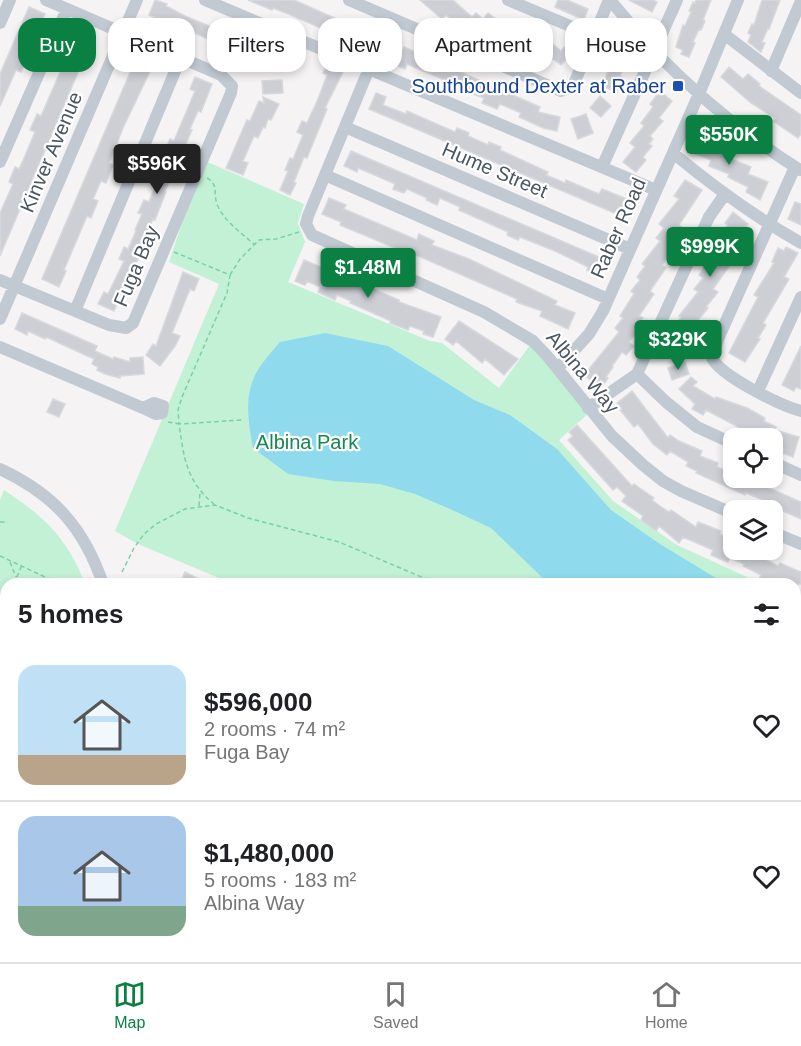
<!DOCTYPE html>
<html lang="en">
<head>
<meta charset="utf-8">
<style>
	:root { --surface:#fff; --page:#f2f2f2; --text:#202124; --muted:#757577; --line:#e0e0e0; --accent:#0b8043 }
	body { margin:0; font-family:Helvetica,sans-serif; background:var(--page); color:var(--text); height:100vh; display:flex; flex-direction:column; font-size:22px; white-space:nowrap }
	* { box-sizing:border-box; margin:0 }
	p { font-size:20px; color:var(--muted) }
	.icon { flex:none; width:33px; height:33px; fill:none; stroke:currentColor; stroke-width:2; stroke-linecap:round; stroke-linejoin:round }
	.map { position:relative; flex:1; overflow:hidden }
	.drawer { position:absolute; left:0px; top:578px; width:801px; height:386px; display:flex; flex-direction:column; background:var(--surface); border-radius:18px 18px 0 0; box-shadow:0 3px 9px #0003 }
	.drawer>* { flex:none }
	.hud { position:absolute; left:18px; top:18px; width:765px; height:54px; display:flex; gap:12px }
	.fabs { position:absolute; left:723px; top:428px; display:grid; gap:12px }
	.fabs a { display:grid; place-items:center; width:60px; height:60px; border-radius:12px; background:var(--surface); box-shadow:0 3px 9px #0003; font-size:30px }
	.price { position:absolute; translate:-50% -51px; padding:0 14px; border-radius:6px; background:var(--accent); color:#fff; font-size:20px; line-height:39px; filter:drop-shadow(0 2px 3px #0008) }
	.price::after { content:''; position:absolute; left:50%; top:36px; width:18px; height:14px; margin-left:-9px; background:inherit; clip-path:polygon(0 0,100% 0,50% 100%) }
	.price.selected { background:#222; color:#fff }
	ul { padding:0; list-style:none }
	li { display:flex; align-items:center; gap:18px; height:150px; padding:0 18px }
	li+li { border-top:2px solid var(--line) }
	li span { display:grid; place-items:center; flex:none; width:168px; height:120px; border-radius:18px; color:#555 }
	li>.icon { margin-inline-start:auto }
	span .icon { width:72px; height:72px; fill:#fffc; stroke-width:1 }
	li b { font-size:26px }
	h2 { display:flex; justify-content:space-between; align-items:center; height:72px; padding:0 18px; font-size:26px }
	.pill { padding:0 21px; border-radius:18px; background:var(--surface); box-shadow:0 3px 9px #0003; font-size:21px; line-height:54px }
	.pill.selected { background:var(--accent); color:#fff }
	.tabs { display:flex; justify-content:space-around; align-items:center; height:84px; border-top:2px solid var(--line); background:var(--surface); font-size:16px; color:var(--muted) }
	.tabs a { display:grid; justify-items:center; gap:3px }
	.tabs .selected { color:var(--accent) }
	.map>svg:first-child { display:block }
	.green { fill:#c3f1d5 }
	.water { fill:#90daee }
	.building { fill:#cdcfd5; stroke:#d7d9de; stroke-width:1.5 }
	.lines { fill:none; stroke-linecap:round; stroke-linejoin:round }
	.path { stroke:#7ad0a6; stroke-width:1.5; stroke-dasharray:4.5 3; stroke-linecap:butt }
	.minor { stroke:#c1cad2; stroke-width:12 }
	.transit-dot { fill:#1a4fb4; stroke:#fff; stroke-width:2 }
	.labels { text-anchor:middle; stroke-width:4.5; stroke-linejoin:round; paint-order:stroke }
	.transit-label { font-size:20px; fill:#164399; stroke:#fff; text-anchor:end }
	.street-label { font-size:20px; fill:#4a5661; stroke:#fff }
	.park-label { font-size:20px; fill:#17864f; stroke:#fff }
</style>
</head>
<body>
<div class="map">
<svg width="801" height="962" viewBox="0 0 801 962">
	<rect width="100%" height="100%" fill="#f5f3f3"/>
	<path class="green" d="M203,160L304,204L298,223L305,242L288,282L430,341L442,343L499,388L530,345L591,411L559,440L613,501L677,545L760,583H231L138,544L115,531L219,284L169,262Z
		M4,490C46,518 66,537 85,583L6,584V644L0,641V500Z
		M795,600L801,603V663L795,674Z"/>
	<path class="water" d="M325,333L388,346L474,400L510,415L557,449L611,510L660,544L724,583H548L491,528L450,509L415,494L380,484L334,481L288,474L253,448C248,421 243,393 259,368C265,359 273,350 280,342Z
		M40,957H139L148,962H38Z"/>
	<path class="building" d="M155,0L167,4L166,6L185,16L233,36L235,31L260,42L266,35L273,38L276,40L266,52L269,58L262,66L249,55L251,53L227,42L225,47L195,33L194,35L161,19L160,20L149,15Z
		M248,0H294L366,32L359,49L344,43L346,39L291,15L273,8L272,10Z
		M420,0H453L472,17L476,13L483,19L488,13L496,19L494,21L506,31L511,25L527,38L532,32L539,37L536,40L548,50L553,44L561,51L564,47L571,53L561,65L553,59L550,61L543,55L539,59L520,44L516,48L496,33L492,37L476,25L472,30L465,23L461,27L446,15L442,19Z
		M558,0H567L588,9L584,20L555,7Z
		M629,0H653L657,2L652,12Z
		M696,0H711L703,20L705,21L701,30L699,29L693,42L695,43L689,57L681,54L683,50L676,47L683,25L685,26L691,12L689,11L693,2L695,3Z
		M762,0H780L769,29L768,28L762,42L765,43L761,52L748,42L751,35L748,33L752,24L754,25Z
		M29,7L45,14L24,59L26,60L21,72L16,70L0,106V74Z
		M77,28L94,35L0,256V213L13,184L9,182L15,167L19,169L24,158L35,132L30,130L37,114L41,116L72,45L70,43Z
		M404,47L540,107L538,112L560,117L557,131L543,128L519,117L521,113L500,104L497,109L482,103L484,98L446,84L447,81L407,64L405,69L388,62L394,48L402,51Z
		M616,52L628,57L620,76L623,78L617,92L602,86Z
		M138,54L155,61L123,128L109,163L113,165L106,183L101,181L93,199L98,201L91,218L87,216L64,270L66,271L59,287L42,279Z
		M327,65L343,72L325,108L327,109L307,158L304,157L294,182L296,183L290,195L280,190L288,171L285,170L290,158L293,159L303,135L297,132L302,121L307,123L318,99L327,75L323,73Z
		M729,67L743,79L748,74L760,84L759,86L801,115V134L798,138L773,121L775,118L751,103L721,77Z
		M195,77L212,84L201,112L198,111L190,129L192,130L165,191L166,192L155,220L153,219L145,237L147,238L141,254L127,280L114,311L98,304L104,292L108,294L124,261L119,259L124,247L128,249L136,231L135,230L142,214L138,213L144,200L149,202L156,184H154L170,153L165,151L170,139L174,141L195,91L190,89Z
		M282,80L283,93L263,94L262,81Z
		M660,91L672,101L659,118L663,121L650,136L653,139L649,144L652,146L643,157L646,160L636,172L623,162L635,147L630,143L644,126L641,123L653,107L650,104Z
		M376,93L386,97L383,105L406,114L407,111L455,132L457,128L469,133L468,136L488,145L489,142L501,147L500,150L548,172L546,175L565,183L566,180L599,194L602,189L632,201L624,217L369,109Z
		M600,96L611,106L601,117L590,108Z
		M263,97L279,104L271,120L268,119L265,128L263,127L258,138L254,136L243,161L248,163L243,175L226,168L247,120L250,121L259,101L264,103Z
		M586,114L593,133L578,139L571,119Z
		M699,133L710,137L708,142L726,150L725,152L733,155L731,159L751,167L748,174L768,182L760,200L746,192L748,187L728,177L729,174L709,166L711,160L691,152Z
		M351,151L606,260L599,276L587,270L588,267L555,251L520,237L518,240L507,235L508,232L459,210L460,207L440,198L437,205L426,200L427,198L407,189L404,193L393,189L395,184L377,176L358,168L357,172L344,166Z
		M685,180L702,190L679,225L683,228L675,237L678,240L662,265L666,268L650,291L654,294L639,316L643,318L634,330L637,332L629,342L634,346L626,355L622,352L612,366L613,367L606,377L608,378L601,388L584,375L619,332L615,328L623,318L620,316L634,294L631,291L640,280L637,277L645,266L642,264L660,241L656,238L664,228L659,224L679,199L674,196Z
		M329,198L346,205L344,209L417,240L419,234L434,241L432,245L469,259L557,301L555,305L575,313L568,329L540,316L542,311L516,302L517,299L409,252L401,249L400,250L340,225L341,222L322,214Z
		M795,202L801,204V225L788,219Z
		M733,212L748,224L734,241L737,243L732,250L734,251L726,262L730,265L713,289L718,292L706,307L708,308L698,320L700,322L688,342L672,332L681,317L679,316L698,292L694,289L703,278L699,275L715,250L712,247L728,225L725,223Z
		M786,247L798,253L784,277L789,279L763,323L766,325L758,338L760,339L745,362L729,353L758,297L754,295L774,263L772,262L778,248L784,251Z
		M304,260L326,269L325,271L334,275L344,279L345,277L385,294L399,300V302L441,317L433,337L423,334L424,331L410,326L408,330L390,323L391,321L350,303L351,301L337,295L335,300L318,292L320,287L307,281L305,285L295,281Z
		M183,272L199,279L194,291L190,289L172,333L180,336L175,346L160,366L146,355L153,344L156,346Z
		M22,313L97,346L95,351L113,359L114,357L130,362V358L143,357L144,374L120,376V378L105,374L97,370L98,367L92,364L94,359L46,337L45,339L28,331L27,335L15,329Z
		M459,321L518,359L504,375L485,359L482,363L456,341L453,345L445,339Z
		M666,343L686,345L685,357L665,355Z
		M801,346V389L796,387L794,391L782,385Z
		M685,362L689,374L672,380L668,368Z
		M691,377L697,382L693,386L715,399L716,397L747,408L765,418L764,421L776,427L775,430L799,437L793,457L782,453L783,449L772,445V438H759L706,410L703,415L692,409L695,404L679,389Z
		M632,391L668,438L670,435L679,441L702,451L700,456L718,463L717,467L733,473L732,477H753L751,480L801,502V519L767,504L768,502L746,493L745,495L696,473L697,471L686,466L688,462L670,451L667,455L653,444L638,424L634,427L620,410L622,409L617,403Z
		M53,399L65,404L59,417L47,412Z
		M577,425L632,486L634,484L654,498L652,500L660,506L669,512L671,510L696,527L698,522L721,531L720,534L734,540V549H762L759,556L778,566L780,563L801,572V584H764L758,581L761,575L743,566L744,564L730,558L728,562L720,559L711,555L713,550L683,537L679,543L659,526L656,531L641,520L643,516L622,501L626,496L617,487L613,490L568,440L573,436L569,432Z
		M185,572L197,578L194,584H180Z"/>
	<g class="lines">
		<path class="path" d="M207,178C219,185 213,193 217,204C223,220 241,233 254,244
			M174,252L230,275L227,293L182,397L178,410L179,424L242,420
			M230,275L240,259L259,240L276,239L299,232
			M168,422L179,424C184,458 186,481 214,504
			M199,506L200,493
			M0,522H7
			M0,556L60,584
			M10,562L16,577
			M122,572L134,548L144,534L156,524L185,509L215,505L248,518L339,542L438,584
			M14,584L22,565
			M6,602V611"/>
		<path class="minor" d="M205,0L656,190
			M349,0L561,91L573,86L609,0
			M508,0L594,36
			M610,0C625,18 640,36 656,53C699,97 748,137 800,170
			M390,18L308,216L306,224L312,235L484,312L533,341L548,357L612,436L643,465L663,481L681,491L734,514
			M0,23L10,0
			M724,34L801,93
			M771,71L801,1
			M345,127L630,249
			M673,153C714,187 755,217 801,243
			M0,162L67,9
			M602,167L677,0
			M795,167L718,339L712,358C721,376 781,406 801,411
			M325,175L608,299
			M0,280L109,325L126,328L133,323L231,93L232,86L221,75L46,0
			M75,311L181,57
			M0,319L137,0
			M0,347L143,408L156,414L162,413L163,406L154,403L143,408
			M558,368L589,334L603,311L699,94L738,0
			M637,374L666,402L697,427L734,444
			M758,391L801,297
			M588,408L637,374L709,217L725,194
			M772,462L801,475
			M0,469C54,494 84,528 103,584
			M772,532L801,544
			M0,647L6,650
			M795,701L801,688
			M0,712L6,714
			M795,746L801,732
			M0,781L6,767
			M795,800L801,802
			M795,913L801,898
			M0,932L6,918
			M350,957L362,962
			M659,957L671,962
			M243,962L245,957
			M629,962L631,957
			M696,962L698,957
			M774,962L776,957"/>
	</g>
	<rect class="transit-dot" x="672" y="80" width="12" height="12" rx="3"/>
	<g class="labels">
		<g class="transit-label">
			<text x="666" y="93">Southbound Dexter at Raber</text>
		</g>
		<g class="street-label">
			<text transform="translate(51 152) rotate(-67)" y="7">Kinver Avenue</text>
			<text transform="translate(495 170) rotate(23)" y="7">Hume Street</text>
			<text transform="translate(618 228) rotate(-66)" y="7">Raber Road</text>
			<text transform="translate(136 266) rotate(-67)" y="7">Fuga Bay</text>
			<text transform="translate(583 372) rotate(50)" y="7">Albina Way</text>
		</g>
		<g class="park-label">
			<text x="307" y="449">Albina Park</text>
		</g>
	</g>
</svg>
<div class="fabs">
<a><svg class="icon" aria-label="locate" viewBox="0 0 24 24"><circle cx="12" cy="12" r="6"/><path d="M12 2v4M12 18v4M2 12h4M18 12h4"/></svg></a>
<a><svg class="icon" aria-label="layers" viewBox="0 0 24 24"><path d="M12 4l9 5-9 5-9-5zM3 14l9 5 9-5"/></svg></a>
</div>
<b class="price" style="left:729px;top:166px">$550K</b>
<b class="price selected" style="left:157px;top:195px">$596K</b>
<b class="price" style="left:710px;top:278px">$999K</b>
<b class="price" style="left:368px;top:299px">$1.48M</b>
<b class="price" style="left:678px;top:371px">$329K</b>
<div class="hud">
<a class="pill selected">Buy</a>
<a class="pill">Rent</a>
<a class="pill">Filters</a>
<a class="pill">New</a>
<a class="pill">Apartment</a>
<a class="pill">House</a>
</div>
<section class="drawer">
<h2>5 homes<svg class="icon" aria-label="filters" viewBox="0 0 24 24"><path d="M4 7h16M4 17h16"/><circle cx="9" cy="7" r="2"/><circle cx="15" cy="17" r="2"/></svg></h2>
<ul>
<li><span style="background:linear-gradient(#bfe0f5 75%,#b9a48a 0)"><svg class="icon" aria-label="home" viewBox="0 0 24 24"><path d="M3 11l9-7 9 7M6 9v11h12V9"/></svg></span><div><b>$596,000</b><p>2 rooms · 74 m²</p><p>Fuga Bay</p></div><svg class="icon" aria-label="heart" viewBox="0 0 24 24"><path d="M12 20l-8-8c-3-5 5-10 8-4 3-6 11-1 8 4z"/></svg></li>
<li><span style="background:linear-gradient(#a9c7e8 75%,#7fa58c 0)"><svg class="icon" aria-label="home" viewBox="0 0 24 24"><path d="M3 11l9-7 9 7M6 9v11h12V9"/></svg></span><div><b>$1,480,000</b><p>5 rooms · 183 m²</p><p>Albina Way</p></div><svg class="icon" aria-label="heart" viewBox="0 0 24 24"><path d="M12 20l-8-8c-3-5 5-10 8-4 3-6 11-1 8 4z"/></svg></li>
</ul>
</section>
</div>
<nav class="tabs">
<a class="selected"><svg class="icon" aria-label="map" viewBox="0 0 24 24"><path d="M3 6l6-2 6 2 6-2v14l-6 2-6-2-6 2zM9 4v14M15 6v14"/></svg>Map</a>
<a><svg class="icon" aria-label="saved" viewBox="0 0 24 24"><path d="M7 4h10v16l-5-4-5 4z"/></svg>Saved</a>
<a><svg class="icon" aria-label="home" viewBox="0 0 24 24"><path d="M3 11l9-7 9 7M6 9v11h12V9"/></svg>Home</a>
</nav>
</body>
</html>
